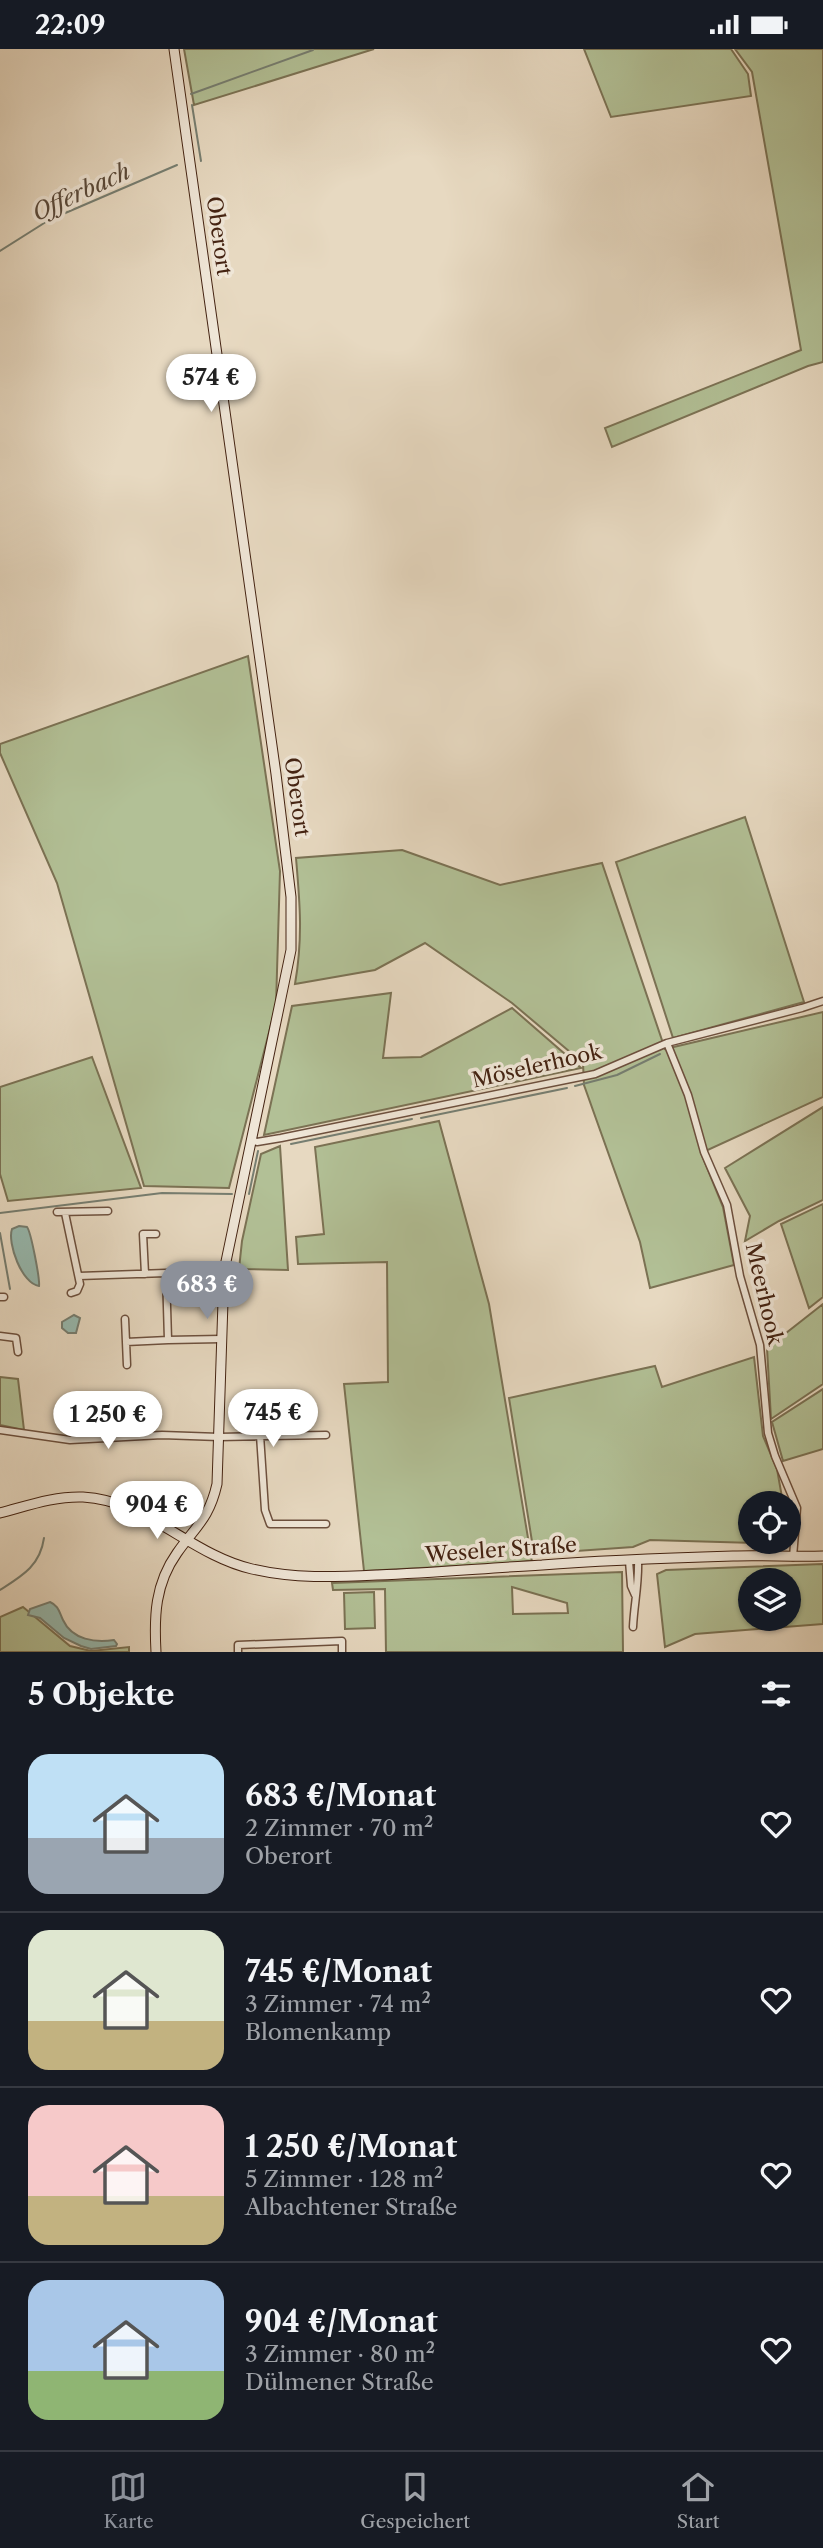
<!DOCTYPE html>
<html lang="de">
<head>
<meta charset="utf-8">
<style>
	:root { --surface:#171b24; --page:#242831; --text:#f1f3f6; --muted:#9ea1a6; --line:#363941; --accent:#8c9099 }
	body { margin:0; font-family:"Libre Caslon Text",serif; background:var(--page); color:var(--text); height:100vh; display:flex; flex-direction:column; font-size:26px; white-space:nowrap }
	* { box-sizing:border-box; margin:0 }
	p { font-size:23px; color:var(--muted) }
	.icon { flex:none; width:38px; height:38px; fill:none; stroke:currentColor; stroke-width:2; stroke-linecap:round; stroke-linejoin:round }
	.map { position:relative; height:1603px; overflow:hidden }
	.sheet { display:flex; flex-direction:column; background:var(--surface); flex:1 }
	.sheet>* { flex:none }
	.tools { position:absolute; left:738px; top:1442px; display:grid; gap:14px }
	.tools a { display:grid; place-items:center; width:63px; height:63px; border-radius:50%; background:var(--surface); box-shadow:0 2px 5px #0004; font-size:35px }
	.price { position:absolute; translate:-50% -60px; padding:0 16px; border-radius:24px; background:#fff; color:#222; font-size:23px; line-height:46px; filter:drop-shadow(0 2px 4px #0008) }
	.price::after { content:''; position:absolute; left:50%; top:42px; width:21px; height:16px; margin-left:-10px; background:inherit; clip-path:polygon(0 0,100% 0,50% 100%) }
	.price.on { background:var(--accent); color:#fff }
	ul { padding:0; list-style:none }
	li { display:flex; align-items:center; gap:21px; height:175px; padding:0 28px }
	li+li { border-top:2px solid var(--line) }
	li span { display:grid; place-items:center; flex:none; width:196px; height:140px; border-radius:21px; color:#555 }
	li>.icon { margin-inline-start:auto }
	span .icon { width:84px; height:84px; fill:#fffc; stroke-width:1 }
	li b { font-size:30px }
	h2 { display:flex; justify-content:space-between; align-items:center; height:84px; padding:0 28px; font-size:30px }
	.status { display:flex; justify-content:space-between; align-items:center; height:49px; padding:0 35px; background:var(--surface); direction:ltr }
	.status svg { height:19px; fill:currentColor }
	.tabs { display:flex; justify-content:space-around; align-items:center; height:98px; border-top:2px solid var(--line); background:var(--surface); font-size:19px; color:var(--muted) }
	.tabs a { display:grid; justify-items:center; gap:4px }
	.tabs .on { color:var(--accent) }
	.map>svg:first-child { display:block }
	.green { fill:#b2c096; stroke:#7b7254; stroke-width:2; fill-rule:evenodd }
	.water { fill:#97bab0; stroke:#767e71; stroke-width:2 }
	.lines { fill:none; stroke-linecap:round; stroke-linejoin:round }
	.stream { stroke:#767e71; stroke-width:2 }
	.street-casing { stroke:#6d503e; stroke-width:9 }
	.secondary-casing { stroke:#442312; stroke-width:11 }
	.street { stroke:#efe6d7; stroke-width:6 }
	.secondary { stroke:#efe6d7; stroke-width:9 }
	.labels { text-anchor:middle; stroke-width:7; stroke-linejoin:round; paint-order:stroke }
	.street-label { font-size:21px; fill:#442312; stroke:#efe6d7 }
	.water-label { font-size:23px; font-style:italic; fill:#59493a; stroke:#efe6d7 }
</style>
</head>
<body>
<div class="status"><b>22:09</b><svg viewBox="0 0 49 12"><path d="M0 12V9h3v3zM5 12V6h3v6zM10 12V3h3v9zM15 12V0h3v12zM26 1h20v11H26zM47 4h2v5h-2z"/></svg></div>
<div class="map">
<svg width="823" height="1603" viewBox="0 0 823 1603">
	<rect width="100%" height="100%" fill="#e7d9c1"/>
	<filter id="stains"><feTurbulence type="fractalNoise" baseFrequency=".00286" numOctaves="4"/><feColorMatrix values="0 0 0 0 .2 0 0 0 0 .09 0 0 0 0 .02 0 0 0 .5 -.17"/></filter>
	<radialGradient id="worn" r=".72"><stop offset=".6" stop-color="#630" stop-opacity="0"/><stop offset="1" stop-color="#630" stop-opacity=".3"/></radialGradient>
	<path class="green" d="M184,0H374L194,56Z
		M584,0H731L748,25L751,47L611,68Z
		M735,0H823V313L808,317L612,398L605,379L801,301L752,23Z
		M248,607L280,822L276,956L229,1139L144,1137L57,834L0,704V695Z
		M745,768L804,953L673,989L616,813Z
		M402,801L500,836L602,814L665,1000L823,963V1048L701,1104L723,1158L734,1216L650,1239L640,1193L584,1036L583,1014L512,954L425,894L375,921L295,935C303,889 300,855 296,809Z
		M391,944L383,1009L421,1008L512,959L581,1019L264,1086L292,957Z
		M92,1008L141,1139L8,1152L0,1125V1038Z
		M823,1058V1151L779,1172L745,1192L750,1167L725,1119Z
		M439,1072L489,1255L532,1513L364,1522L344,1335L388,1333L387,1213L298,1215L296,1188L324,1185L315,1098Z
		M280,1097L288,1221L239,1220L242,1192L261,1105Z
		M823,1155V1248L809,1259L781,1175Z
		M823,1255V1335L771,1370L767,1299Z
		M754,1308L763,1387L777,1420L783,1454H751V1493H788L789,1495L650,1491L633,1498L534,1505L509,1349L655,1317L662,1338Z
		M0,1328L18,1330L24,1381L0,1376Z
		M823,1340V1400L783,1412L772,1373Z
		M823,1515V1575L695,1585L665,1598L657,1525L666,1521ZM751,1531H789V1570H751Z
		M622,1523L623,1603H386L385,1540L333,1541L332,1534ZM512,1538L567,1554L568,1564L513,1565Z
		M374,1543L375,1579L345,1580L344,1544Z
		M23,1558L70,1597L91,1602L129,1598V1603H0V1568Z"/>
	<path class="water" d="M19,1177L27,1178C31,1183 40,1230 39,1237C22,1235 7,1194 12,1180Z
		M74,1266L80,1269L76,1284H68L62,1279V1273Z
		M50,1553C59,1557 59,1563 63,1571C72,1591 96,1594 114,1591L117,1595L116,1597L91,1600L81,1597L64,1589L40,1569L28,1566L30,1560Z"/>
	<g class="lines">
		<path class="stream" d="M191,45L313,1
			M192,56L201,112
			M0,202L49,171L177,116
			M575,1037L617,1026L660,1005
			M421,1069L567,1039
			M291,1095L412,1070
			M249,1145L258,1102
			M0,1164L162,1144L232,1145
			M0,1184L10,1240
			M0,1541C22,1527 40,1517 44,1489"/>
		<g class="street-casing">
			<path id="street" d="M667,994L688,1046L704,1103L727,1156L740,1227L760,1296L768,1384L775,1407L797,1459L793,1508
				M251,1091L257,1093L281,1089L595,1025L667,994L802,959L823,952
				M57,1163L108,1162
				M65,1164L80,1235L77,1242L71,1244
				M166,1224H181
				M145,1225L143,1185H156
				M79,1227L166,1224L168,1291L221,1290
				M0,1248H4
				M125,1270L127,1316
				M0,1287L16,1289L18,1303
				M126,1293L168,1291
				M0,1381L70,1391L162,1386L219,1388L326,1386
				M260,1386L265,1461L270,1475H326
				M629,1512L631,1537L635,1546
				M633,1578C634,1556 639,1534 638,1511
				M238,1603V1596L342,1592V1603"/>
		</g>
		<g class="secondary-casing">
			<path id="secondary" d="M0,1464C27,1457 54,1447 83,1448C146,1451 191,1506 252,1520C294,1530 335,1528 378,1526C433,1524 487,1519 542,1516C606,1511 669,1509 733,1507C763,1506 793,1508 823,1507
				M156,1603C154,1567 155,1535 177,1504C196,1477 209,1470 217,1435L224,1222L291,901V848L276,725L174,0"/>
		</g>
		<use href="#street" class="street"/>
		<use href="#secondary" class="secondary"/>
	</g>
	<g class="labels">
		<g class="street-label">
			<text transform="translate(219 187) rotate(82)" y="7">Oberort</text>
			<text transform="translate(297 748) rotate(82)" y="7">Oberort</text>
			<text transform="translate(537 1017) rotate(-13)" y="7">Möselerhook</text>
			<text transform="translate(764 1245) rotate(77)" y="7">Meerhook</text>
			<text transform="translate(501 1501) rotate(-4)" y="7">Weseler Straße</text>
		</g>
		<g class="water-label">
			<text transform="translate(81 143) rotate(-25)" y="8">Offerbach</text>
		</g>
	</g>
	<rect width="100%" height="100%" filter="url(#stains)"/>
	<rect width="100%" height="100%" fill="url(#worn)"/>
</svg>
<div class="tools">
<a><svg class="icon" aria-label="locate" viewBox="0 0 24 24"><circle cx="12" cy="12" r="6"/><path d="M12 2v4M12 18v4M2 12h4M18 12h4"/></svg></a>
<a><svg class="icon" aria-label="layers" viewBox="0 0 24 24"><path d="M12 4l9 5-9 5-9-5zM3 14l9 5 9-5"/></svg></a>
</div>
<b class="price" style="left:211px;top:365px">574 €</b>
<b class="price on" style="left:207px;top:1272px">683 €</b>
<b class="price" style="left:273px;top:1400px">745 €</b>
<b class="price" style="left:108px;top:1402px">1 250 €</b>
<b class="price" style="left:157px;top:1492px">904 €</b>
</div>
<section class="sheet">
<h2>5 Objekte<svg class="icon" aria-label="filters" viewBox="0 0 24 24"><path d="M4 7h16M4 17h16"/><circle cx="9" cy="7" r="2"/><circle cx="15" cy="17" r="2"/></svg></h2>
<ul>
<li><span style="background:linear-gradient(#bfe0f5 60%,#9aa5b1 0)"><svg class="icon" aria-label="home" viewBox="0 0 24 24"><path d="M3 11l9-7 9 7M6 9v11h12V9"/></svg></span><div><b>683 €/Monat</b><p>2 Zimmer · 70 m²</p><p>Oberort</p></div><svg class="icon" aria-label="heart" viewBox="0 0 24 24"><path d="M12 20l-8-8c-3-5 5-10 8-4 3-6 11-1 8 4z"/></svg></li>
<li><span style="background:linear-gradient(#dfe7d0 65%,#c2b280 0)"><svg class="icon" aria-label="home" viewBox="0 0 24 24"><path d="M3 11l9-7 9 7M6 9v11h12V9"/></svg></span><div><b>745 €/Monat</b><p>3 Zimmer · 74 m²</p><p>Blomenkamp</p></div><svg class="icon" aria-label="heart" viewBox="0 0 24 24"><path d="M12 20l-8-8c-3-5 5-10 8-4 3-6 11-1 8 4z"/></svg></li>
<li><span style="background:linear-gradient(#f6c9c9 65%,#c2b280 0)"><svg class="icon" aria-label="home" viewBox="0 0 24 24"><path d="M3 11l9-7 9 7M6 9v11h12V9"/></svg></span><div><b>1 250 €/Monat</b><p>5 Zimmer · 128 m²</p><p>Albachtener Straße</p></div><svg class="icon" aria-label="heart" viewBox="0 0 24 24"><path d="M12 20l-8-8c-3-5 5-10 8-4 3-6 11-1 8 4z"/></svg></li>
<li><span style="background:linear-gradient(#a9c7e8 65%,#8fb573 0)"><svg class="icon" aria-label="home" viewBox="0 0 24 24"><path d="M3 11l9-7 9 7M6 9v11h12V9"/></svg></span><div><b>904 €/Monat</b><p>3 Zimmer · 80 m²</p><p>Dülmener Straße</p></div><svg class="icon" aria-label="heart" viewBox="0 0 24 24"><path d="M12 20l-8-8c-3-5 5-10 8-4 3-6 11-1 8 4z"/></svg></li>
</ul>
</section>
<nav class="tabs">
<a class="on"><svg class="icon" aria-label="map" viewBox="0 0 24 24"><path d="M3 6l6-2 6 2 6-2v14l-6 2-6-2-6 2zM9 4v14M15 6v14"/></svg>Karte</a>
<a><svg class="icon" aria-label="saved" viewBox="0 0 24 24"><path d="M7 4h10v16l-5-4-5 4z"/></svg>Gespeichert</a>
<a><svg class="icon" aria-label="home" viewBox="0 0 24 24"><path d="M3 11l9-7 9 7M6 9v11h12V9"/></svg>Start</a>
</nav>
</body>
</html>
